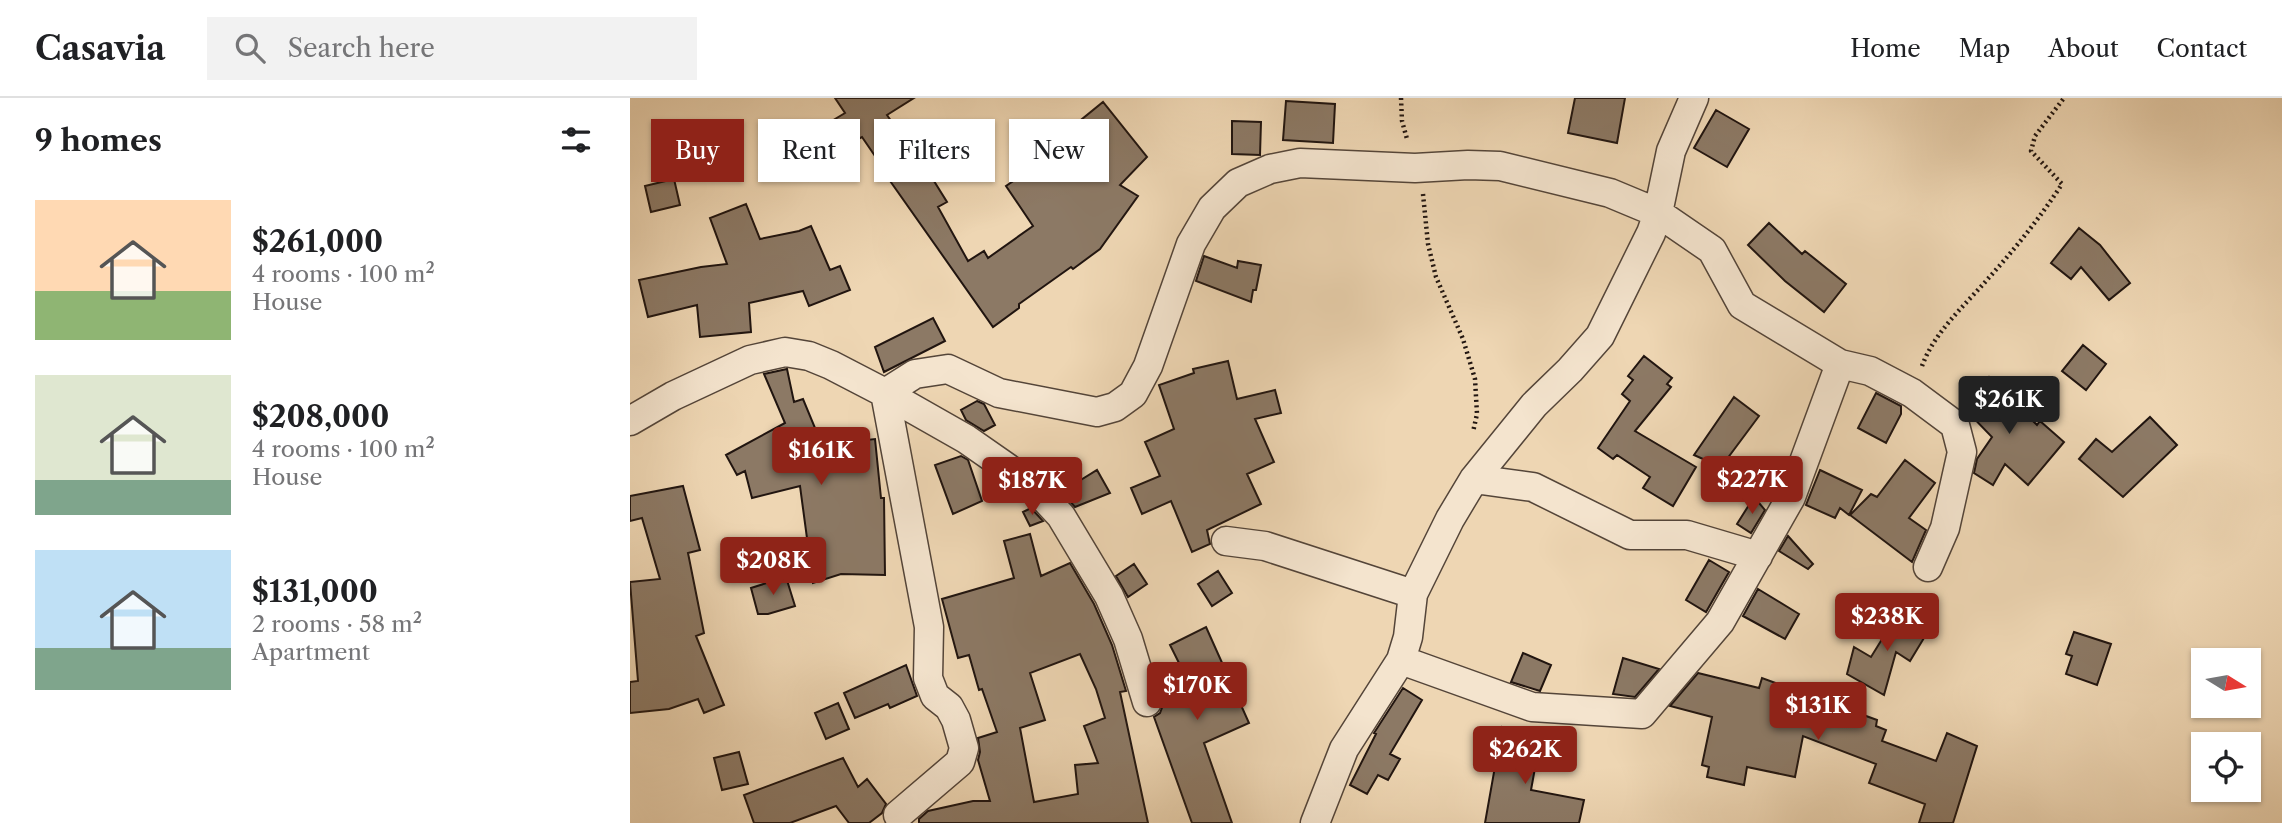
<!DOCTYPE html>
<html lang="en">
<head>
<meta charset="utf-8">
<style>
	:root { --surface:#fff; --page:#f2f2f2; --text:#202124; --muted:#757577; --line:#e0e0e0; --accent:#8f2418 }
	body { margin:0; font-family:"Libre Caslon Text",serif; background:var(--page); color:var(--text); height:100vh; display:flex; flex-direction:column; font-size:26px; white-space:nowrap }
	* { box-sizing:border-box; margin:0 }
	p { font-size:23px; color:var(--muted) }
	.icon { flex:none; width:38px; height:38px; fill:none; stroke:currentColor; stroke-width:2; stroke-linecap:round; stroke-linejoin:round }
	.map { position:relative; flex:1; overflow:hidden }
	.drawer { display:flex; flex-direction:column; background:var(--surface); width:630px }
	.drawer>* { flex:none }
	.hud { position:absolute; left:21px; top:21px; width:665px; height:63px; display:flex; gap:14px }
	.needle { width:46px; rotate:101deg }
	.fabs { position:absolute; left:1561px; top:550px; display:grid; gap:14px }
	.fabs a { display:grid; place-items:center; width:70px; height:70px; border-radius:0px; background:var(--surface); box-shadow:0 2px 5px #0004; font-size:35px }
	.price { position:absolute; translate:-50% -60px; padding:0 16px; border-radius:7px; background:var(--accent); color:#fff; font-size:23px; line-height:46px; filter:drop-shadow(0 2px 4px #0008) }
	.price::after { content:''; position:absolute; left:50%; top:42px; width:21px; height:16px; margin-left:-10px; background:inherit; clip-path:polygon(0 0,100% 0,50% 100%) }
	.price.active { background:#222; color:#fff }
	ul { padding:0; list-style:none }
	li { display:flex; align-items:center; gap:21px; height:175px; padding:0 35px }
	li span { display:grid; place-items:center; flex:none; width:196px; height:140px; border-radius:0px; color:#555 }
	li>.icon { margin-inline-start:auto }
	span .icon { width:84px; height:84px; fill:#fffc; stroke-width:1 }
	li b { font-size:30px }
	h2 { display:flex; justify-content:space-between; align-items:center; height:84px; padding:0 35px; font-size:30px }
	.chip { padding:0 24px; border-radius:0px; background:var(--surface); box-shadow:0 2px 5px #0004; font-size:24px; line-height:63px }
	.chip.active { background:var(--accent); color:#fff }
	header { display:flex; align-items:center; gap:42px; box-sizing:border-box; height:98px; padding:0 35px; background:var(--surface); border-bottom:2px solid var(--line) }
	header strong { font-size:33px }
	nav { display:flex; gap:38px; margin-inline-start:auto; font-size:24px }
	.search { width:490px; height:63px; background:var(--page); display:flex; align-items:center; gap:18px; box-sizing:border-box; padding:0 24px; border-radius:0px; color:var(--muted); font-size:26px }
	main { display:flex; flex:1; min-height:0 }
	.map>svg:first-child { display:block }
	.building { fill:#8c7965; stroke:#211510; stroke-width:2; fill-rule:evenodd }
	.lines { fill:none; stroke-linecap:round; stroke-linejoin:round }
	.minor-casing { stroke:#544539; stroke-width:31 }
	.path { stroke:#211510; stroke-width:4.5; stroke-dasharray:2 3.5; stroke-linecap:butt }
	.minor { stroke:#f4e4ce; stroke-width:28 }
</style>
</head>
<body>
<header>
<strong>Casavia</strong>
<div class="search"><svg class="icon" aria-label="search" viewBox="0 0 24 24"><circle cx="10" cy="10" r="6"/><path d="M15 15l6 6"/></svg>Search here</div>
<nav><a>Home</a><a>Map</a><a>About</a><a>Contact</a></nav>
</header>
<main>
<section class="drawer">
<h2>9 homes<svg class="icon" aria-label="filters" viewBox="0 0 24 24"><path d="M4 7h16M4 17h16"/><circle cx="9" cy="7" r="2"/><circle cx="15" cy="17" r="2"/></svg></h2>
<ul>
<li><span style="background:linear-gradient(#ffd9b3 65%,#8fb573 0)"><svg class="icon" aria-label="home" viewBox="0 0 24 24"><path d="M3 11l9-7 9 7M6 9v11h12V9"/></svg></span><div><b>$261,000</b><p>4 rooms · 100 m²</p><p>House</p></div></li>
<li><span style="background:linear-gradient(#dfe7d0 75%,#7fa58c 0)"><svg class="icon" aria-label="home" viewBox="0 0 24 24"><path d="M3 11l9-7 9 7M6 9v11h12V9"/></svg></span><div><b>$208,000</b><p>4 rooms · 100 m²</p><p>House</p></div></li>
<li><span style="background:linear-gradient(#bfe0f5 70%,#7fa58c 0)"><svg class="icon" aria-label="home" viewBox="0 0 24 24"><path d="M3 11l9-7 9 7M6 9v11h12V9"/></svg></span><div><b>$131,000</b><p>2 rooms · 58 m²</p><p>Apartment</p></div></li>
</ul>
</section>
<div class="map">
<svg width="1652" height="725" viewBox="0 0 1652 725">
	<rect width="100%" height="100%" fill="#eed6b3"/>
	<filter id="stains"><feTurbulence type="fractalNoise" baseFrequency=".00286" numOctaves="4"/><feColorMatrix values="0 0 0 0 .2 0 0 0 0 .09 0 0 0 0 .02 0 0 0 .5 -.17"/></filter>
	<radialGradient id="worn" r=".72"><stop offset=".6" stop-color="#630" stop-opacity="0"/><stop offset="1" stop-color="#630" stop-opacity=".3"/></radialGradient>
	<path class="building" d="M205,0H284L257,17L287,60L289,59L317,104L308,109L338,163L354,153L358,160L403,128L376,88L436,47L430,39L473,4L517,59L490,87L508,98L470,151L443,171L441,169L389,206V210L363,229L258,80H260L232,39L199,56L187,32L215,15Z
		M945,0H995L987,45L938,35Z
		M656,3L705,6L703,45L653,42Z
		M1086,12L1119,31L1097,69L1064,50Z
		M602,23L631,24L630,57L602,56Z
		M44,81L50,107L21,114L15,88Z
		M116,106L130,141L169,133L181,128L200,172L210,168L220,192L179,208L173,193L119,205L121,234L70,239L67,207L18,219L9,182L71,169L97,166L80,120Z
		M1139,125L1172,156L1175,153L1216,186L1194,214L1155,183L1118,147Z
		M1449,130L1470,147L1500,185L1479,202L1451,169L1441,181L1421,165Z
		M574,158L607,170L608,163L631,167L626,192H623L621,204L566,183Z
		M303,220L315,243L254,274L245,249Z
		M1453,247L1476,266L1456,292L1432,273Z
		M1014,258L1042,280L1037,286L1041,289L1005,333L1066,369L1043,408L1013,390L1020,379L987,357L983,361L968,350L1000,303L992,296L1003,282L998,278Z
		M598,263L607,301L645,292L651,315L625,321L644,364L617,376L631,406L577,432L580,446L562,454L541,403L512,416L501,390L530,378L515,344L544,331L529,287L564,275L563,271Z
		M157,271L164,304L173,301L192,347L245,341L251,400H254L255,477L211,476L183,485L170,388L122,400L115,373L107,377L96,357L155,325L134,276Z
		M1359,279L1407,327L1410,323L1434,344L1398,387L1375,366L1363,387L1344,375L1347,361L1362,339L1331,307Z
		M1246,295L1271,308V316L1256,345L1228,330Z
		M1104,299L1129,318L1091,369L1064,357Z
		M347,303L354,306L365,327L354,333L336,322L331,312Z
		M1520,319L1547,347L1493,399L1449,361L1466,341L1482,354Z
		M331,358L338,362L352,403L323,416L305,367Z
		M1275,362L1305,385L1279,420L1296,432L1282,464L1220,417L1241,396L1247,399Z
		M444,370L449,383L467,372L480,395L445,409L427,389L423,379Z
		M1190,372L1232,392L1219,417L1210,410L1205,420L1176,407Z
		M53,388L70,452L58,455L74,535L66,538L94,607L74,615L68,601L39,611L0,615V584L8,583L0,484L30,481L12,420L0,423V398Z
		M1124,399L1135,412L1121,435L1107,426Z
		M401,410L413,423L400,428L393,414Z
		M400,436L411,478L440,465L464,506L482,547L496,593L490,594L518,725H289V721L298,713L343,703H360L348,662L350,654L348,640L367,634L352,591L349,592L339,557L328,560L312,501L384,480L374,443ZM450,556L466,591L475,620L454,628L468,665L445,667L448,696L404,704L390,630L415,622L400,575Z
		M1158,438L1183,466L1178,471L1149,453Z
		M1079,462L1099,474L1076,514L1056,502Z
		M504,466L517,486L498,499L486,478Z
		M588,473L602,495L582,508L568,486Z
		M156,479L165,508L138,516H128L121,490Z
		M1128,491L1169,516L1155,541L1113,518Z
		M1272,509L1291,522L1283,534L1294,540L1280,563L1266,554L1254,597L1217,576L1224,549L1241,559Z
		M576,529L619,625L574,645L602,725H562L524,619L530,615L533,607L525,573L549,565L540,547Z
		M1444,534L1481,546L1467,587L1436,576L1442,558L1436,556Z
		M893,555L921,567L910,593L881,584Z
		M993,560L1029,571L1005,599L983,596Z
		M276,567L287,598L260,610L258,606L225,620L214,595Z
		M1068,575L1129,590L1132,580L1247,622L1246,628L1256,632L1252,643L1306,663L1317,635L1347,648L1323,725H1289L1295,706L1239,685L1246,666L1173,638L1165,679L1117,669L1114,687L1077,679L1079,669L1072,667L1082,619L1040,608Z
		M773,590L792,602L760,656L770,661L758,682L748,677L737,696L720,687L746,636L744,635Z
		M208,605L219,631L196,641L185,615Z
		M872,629L911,637L901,692L954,702L949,725H855Z
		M109,654L118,686L92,692L84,660Z
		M213,660L228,689L237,681L256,706L252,715L239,725H219L206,708L160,725H124L114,697Z"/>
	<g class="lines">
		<g class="minor-casing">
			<path id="minor" d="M255,295L285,276L318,271L369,295L467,314L485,309L503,296L518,268L561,146L582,110L608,85L640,71L670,65L785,70L838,67L870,68L980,95L1028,115L1082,152L1112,207L1210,266L1240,273L1282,295L1325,327L1332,354L1315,430L1298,469
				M255,295L299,529L298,580L305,598L319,609L326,622L334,650L330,664L268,717
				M0,323L43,298L120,262L155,254L179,258L201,267L255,295L336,341L402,387L431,418L479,498L498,541L517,604
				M844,381L903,389L1000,437H1057L1128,458
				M596,443L635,448L783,496
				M771,562L902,609L1012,616L1090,524L1161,399L1210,266
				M685,725L714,651L771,562L778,539L783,496L820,421L844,381L904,307L940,272L970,238L1021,135L1028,115L1041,53L1064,0"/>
		</g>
		<path class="path" d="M771,0L772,23L777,41
			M793,96L798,146L806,179L833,241L845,281L847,316L843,334
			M1292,268C1304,235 1333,209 1356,183C1384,152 1410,120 1432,86L1401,53L1405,38L1434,0"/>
		<use href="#minor" class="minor"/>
	</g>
	<rect width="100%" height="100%" filter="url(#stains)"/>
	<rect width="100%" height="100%" fill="url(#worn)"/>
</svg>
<div class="fabs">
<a><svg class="needle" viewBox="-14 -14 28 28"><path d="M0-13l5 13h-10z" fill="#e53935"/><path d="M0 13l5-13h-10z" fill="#757577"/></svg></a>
<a><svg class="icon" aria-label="locate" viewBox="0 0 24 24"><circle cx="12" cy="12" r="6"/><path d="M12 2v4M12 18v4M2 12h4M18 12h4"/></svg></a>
</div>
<b class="price active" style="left:1379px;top:338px">$261K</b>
<b class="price" style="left:191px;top:389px">$161K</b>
<b class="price" style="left:1122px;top:418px">$227K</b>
<b class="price" style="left:402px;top:419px">$187K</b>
<b class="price" style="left:143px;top:499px">$208K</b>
<b class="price" style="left:1257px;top:555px">$238K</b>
<b class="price" style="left:567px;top:624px">$170K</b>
<b class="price" style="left:1188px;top:644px">$131K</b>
<b class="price" style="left:895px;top:688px">$262K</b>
<div class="hud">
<a class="chip active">Buy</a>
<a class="chip">Rent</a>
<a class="chip">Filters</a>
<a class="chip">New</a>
</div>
</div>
</main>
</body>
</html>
